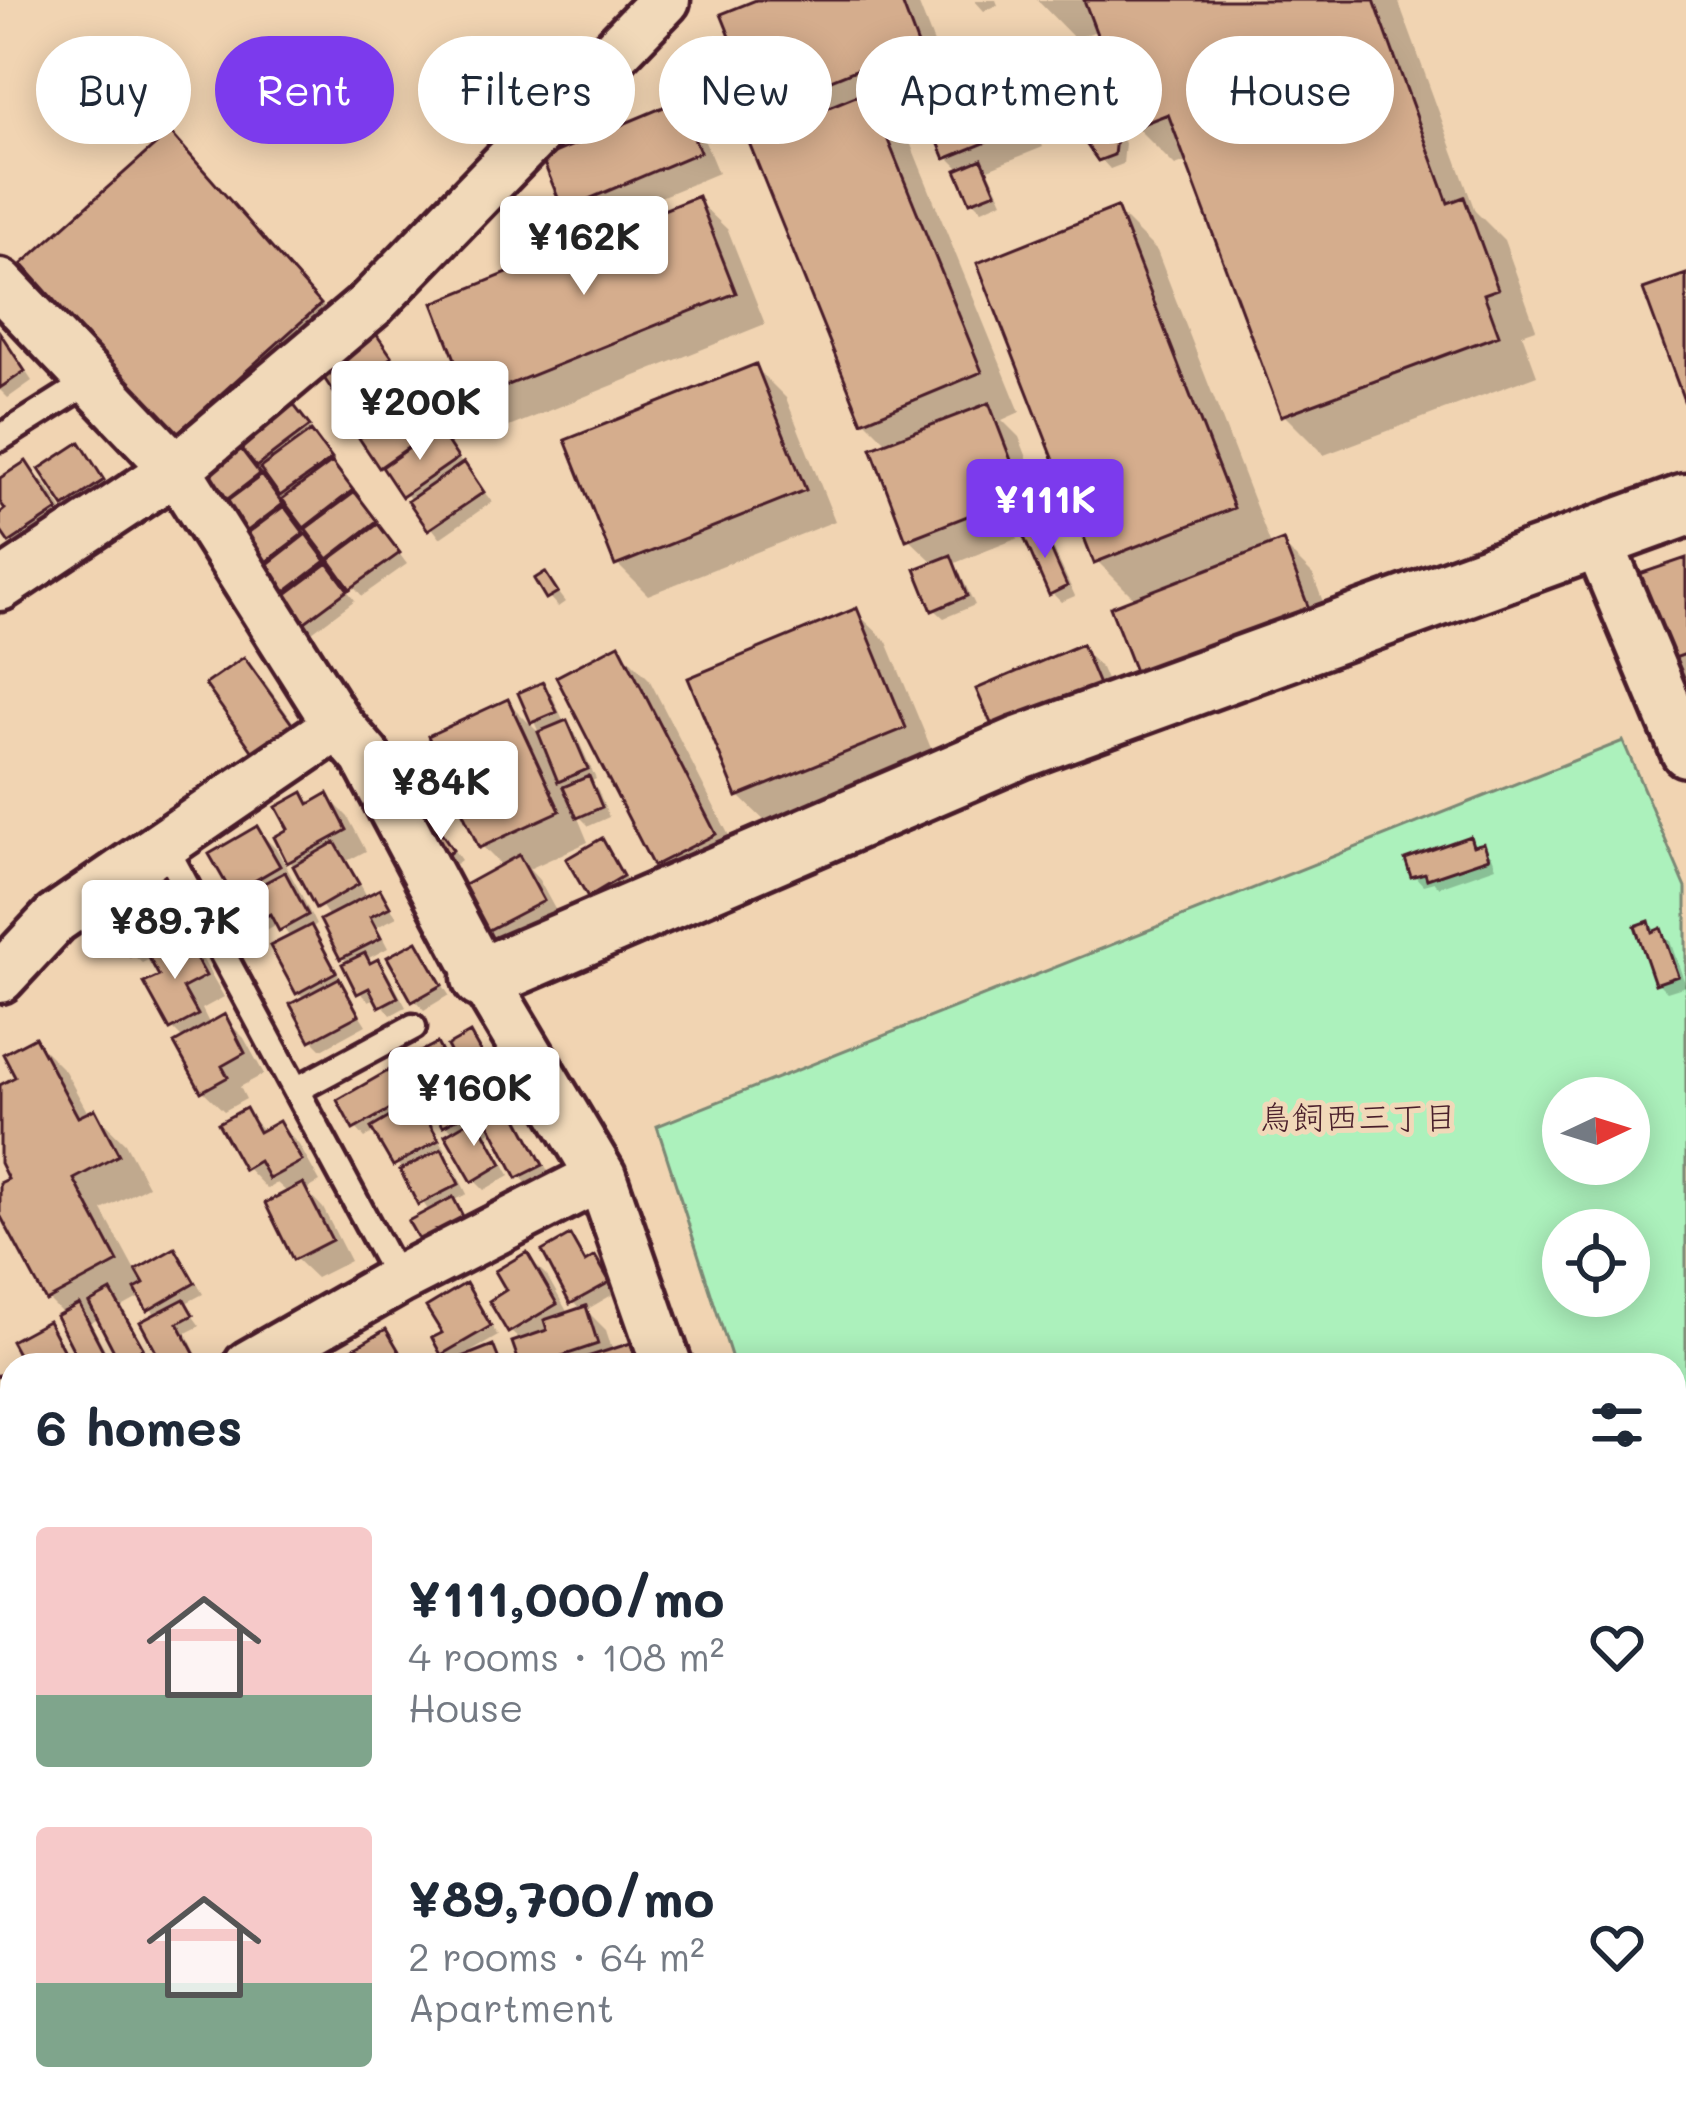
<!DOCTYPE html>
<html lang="en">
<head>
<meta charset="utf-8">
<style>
	:root { --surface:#fff; --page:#f6f6f7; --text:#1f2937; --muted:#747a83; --accent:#7c3aed }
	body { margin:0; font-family:Mali,"Klee One",sans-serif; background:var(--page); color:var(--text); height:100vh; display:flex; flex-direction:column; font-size:45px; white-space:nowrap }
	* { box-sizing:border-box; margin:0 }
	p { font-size:39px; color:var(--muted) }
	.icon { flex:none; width:66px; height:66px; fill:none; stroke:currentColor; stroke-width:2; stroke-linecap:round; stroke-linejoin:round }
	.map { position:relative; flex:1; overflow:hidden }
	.details { position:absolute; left:0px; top:1353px; width:1686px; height:771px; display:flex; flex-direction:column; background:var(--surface); border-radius:36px 36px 0 0; box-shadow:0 6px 30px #0003 }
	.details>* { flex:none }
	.guide { position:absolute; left:36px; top:36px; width:1614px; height:108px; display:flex; gap:24px }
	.needle { width:78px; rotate:86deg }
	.tools { position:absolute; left:1542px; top:1077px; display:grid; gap:24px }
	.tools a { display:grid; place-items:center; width:108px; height:108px; border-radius:50%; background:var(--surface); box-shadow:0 6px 30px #0003; font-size:60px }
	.price { position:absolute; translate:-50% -102px; padding:0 27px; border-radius:12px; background:#fff; color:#222; font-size:39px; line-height:78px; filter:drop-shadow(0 3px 6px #0008) }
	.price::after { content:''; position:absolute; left:50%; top:72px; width:36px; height:27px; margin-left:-18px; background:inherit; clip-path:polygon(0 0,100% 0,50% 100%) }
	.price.on { background:var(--accent); color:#fff }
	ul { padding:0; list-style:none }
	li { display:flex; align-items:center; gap:36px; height:300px; padding:0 36px }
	li span { display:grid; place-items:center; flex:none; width:336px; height:240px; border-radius:12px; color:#555 }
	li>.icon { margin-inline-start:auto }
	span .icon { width:144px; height:144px; fill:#fffc; stroke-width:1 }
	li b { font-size:51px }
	h2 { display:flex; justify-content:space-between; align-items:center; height:144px; padding:0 36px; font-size:51px }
	.pill { padding:0 42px; border-radius:54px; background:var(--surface); box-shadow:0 6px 30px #0003; font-size:42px; line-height:108px }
	.pill.on { background:var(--accent); color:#fff }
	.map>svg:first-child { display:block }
	.green { fill:#acf1bc; stroke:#7b8874; stroke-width:3; fill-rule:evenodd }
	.shadow { fill:#0003; fill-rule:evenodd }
	.building { fill:#d5ad8d; stroke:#4a1f2b; stroke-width:3 }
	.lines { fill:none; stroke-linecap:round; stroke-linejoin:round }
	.service-casing { stroke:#4a1f2b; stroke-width:33 }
	.minor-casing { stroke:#4a1f2b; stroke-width:57 }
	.tertiary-casing { stroke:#4a1f2b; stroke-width:69 }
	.service { stroke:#f1d9b9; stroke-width:24 }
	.minor { stroke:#f1d9b9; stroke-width:48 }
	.tertiary { stroke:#f1d9b9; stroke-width:60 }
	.labels { text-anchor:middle; stroke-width:10; stroke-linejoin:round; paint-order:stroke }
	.neighbourhood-label { font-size:33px; fill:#4a1f2b; stroke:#f1d9b9 }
</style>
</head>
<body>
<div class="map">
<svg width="1686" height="2122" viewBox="0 0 1686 2122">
	<rect width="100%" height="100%" fill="#f1d4b2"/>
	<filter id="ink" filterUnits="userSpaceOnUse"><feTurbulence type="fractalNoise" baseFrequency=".00833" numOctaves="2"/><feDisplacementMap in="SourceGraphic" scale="24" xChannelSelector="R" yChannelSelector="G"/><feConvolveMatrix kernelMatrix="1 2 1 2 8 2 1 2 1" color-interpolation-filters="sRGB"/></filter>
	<g filter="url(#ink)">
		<path class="green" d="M1623,741L1686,888V1446L1674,1449V1365H734L657,1126ZM1563,1098H1629V1164H1563ZM1563,1230H1629V1296H1563Z"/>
		<path class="shadow" d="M764,0H917L943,66L990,47L1011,68L1043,147L988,169L1003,201L982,210L972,200L959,168L948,157L919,87L876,104L907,135L1020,412L1002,420L1019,437L1053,525L1040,530L1050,541L1075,596L1061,602L1052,593L1026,535L955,563L975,605L944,618L934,609L935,564L908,538L889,445L864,420L783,129L761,107Z
			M974,0H996L998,5L984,11Z
			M1037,0H1398L1475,211L1504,240L1536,329L1522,334L1537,375L1324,455L1284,415L1189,161L1175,166L1135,126L1099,30L1075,39Z
			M677,104L698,125L718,173L586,228L566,208Z
			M1115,133L1125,143L1123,164L1110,169L1101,159Z
			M170,136L356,342L372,332L381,341L419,402L416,404L492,502L440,538L364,439L367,436L326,375L291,406L317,436L314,439L337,471L407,564L362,596L338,567L332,572L355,600L308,635L197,490L210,468L176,434ZM284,497L312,533L306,537L281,500Z
			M697,200L728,230L765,324L504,429L473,398Z
			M1117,211L1157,251L1272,548L1282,544L1313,575L1339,645L1136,600L1097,561Z
			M0,333L32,381L8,398L0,390Z
			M755,367L786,398L835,521L648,595L618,565Z
			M79,446L112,490L76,514L67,505Z
			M25,465L46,485L77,532L31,562L0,525V516L9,510L0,497V482Z
			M1686,561V681L1678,684L1657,664Z
			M545,576L565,602L558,607L549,597Z
			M856,612L887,642L935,758L770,826L739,796Z
			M618,648L649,679L744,865L686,895L656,864Z
			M1081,648L1101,668L1120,713L1020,756Z
			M244,661L264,681L315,753L210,685Z
			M543,686L552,695L565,724L575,733L596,779L590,782L598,790L609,817L589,826L576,813L588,842L529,869L539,880L562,922L504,953L484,932L503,867L482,846L508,702L539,733L522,694Z
			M302,796L312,806L328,797L348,817L366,851L347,861L368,898L379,892L397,917L377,927L388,948L367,959L387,972L406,1007L391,1015L377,997L369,1001L360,992L349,964L342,957L330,918L290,861L292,830Z
			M257,830L277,850L298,888L316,925L310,928L319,938L343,982L340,984L366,1025L322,1049L312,1039L305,999L298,992L291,938L279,923L259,934L249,925L234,893Z
			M1469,840L1492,856L1496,867L1439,887L1434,882L1423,885L1414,875Z
			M448,842L461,860L456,864L447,855Z
			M602,842L631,886L600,904L590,895Z
			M162,907L183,940L203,960L224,997L202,1009L210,1025L224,1018L244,1038L264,1074L240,1087L246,1099L224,1111L203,1091L184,1040L172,1028L163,977L152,958L142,963L132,954Z
			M1648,924L1670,941L1686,986L1667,992L1658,983Z
			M417,944L449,995L424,1010L415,1000Z
			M470,1036L479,1046L510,1102L507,1104L519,1116L550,1175L529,1186L520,1176L495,1129L487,1133L510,1175L484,1190L474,1180L455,1133L445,1124L436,1046L463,1073ZM474,1096L493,1115L485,1119Z
			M35,1041L65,1071L89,1115L94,1113L125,1143L148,1186L102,1210L136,1273L175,1252L184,1261L203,1294L184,1304L200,1326L186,1333L202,1365H167L157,1317L142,1296L122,1307L150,1358L128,1365L100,1318L91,1323L113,1365H84L64,1315L48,1299L0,1209V1187L12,1180L0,1157V1088L19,1078Z
			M399,1068L424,1104L419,1107L446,1150L441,1153L451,1162L467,1194L452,1201L474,1234L430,1213L376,1131L365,1138L356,1128Z
			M246,1112L265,1132L279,1124L299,1145L320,1182L306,1190L323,1208L350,1261L316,1278L295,1258L289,1194L277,1183L267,1189L247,1168Z
			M569,1239L587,1264L595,1260L604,1269L617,1292L586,1310L606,1330L613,1352L630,1347L642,1365H523L522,1342L510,1331V1291L527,1256L547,1276L569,1315L581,1311L573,1302Z
			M466,1287L498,1336L465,1355L467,1359L492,1349L504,1365H451L455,1364L444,1353L446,1334Z
			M386,1333L408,1365H351L346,1356Z
			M0,1475L12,1491V1643L0,1623Z
			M1674,1633L1682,1660L1678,1661L1686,1672V1760L1681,1762L1674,1755Z
			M1674,1778L1686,1787V1807L1674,1809Z
			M0,1874L12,1893V1954L0,1961Z
			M241,2112H422L431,2122H411L407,2112L399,2116L404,2122H247Z
			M485,2112H567L571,2122H488Z
			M1126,2112H1304L1306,2122H1128Z
			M1487,2112H1593L1595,2122H1489Z"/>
		<path class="building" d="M756,0H901L918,45L759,109L721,14Z
			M1084,0H1374L1448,203L1464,197L1498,289L1484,294L1499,335L1281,416L1168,114L1132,128Z
			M991,44L1024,127L945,159L911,76Z
			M868,91L982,372L862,422L748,140Z
			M678,101L700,152L563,210L542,158Z
			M1090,128L1117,130L1114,155L1098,161L1080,135Z
			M170,132L321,304L174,436L22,264Z
			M982,159L996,192L970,202L956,170Z
			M698,196L736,293L471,400L433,303Z
			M1117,207L1234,508L1094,563L977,263Z
			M1686,274V406L1643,289Z
			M372,328L392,357L336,396L316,366Z
			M0,333L25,371L0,388Z
			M392,362L412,392L356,430L336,401Z
			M756,364L806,490L615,566L565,440Z
			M416,399L435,429L379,468L359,438Z
			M989,403L1024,494L906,540L871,448Z
			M279,404L284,411L293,404L310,426L256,467L239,446Z
			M438,428L458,458L402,497L382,467Z
			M311,431L332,459L280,496L260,468Z
			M80,442L104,480L64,507L39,469Z
			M241,449L260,474L211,512L198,473L223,453L228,459Z
			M26,461L58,510L9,543L0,530V513L5,509L0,502V478Z
			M332,462L353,490L304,528L282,499Z
			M464,462L484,492L428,530L408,501Z
			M262,475L283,504L233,542L211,513Z
			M355,492L377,521L328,559L305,529Z
			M284,506L304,533L254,571L233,544Z
			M378,524L400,553L350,589L329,560Z
			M1041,527L1067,586L1049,595L1023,535Z
			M306,534L326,561L276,599L256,573Z
			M1283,540L1311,614L1138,679L1110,607Z
			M951,555L967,596L932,611L915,569Z
			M1686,558V654L1655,665L1625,579Z
			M328,563L348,590L297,628L277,601Z
			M545,572L558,592L546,599L534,579Z
			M857,608L906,728L737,797L688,678Z
			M619,644L716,834L653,866L556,677Z
			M1082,644L1102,692L997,737L976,689Z
			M244,657L297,731L258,759L205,684Z
			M543,682L557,712L531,723L518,693Z
			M508,699L560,811L479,848L428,736Z
			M567,720L588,769L558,782L538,732Z
			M589,776L602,807L577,818L563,787Z
			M303,792L309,804L328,793L347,830L287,863L274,837L288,829L276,807Z
			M257,826L280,866L232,894L209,854Z
			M439,829L453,850L445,857L429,836Z
			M1470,836L1473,846L1484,843L1489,858L1427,879L1425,873L1411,877L1405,859Z
			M602,838L623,876L588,897L566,859Z
			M335,842L359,884L316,909L293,866Z
			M519,855L544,901L481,934L457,889Z
			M285,872L308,915L279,931L270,914L247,927L232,900Z
			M380,889L390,907L370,917L381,938L340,959L320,920Z
			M162,904L176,931L130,956L116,928Z
			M1649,921L1652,932L1661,928L1678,976L1655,984L1635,926Z
			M311,925L336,972L296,994L270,946Z
			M184,936L206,976L183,988L198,1015L170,1030L144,983L159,976L148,956Z
			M417,941L442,985L412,1002L387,957Z
			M365,953L370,963L378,959L398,997L379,1007L369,988L357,994L342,964Z
			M339,978L359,1015L310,1041L290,1004Z
			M225,1014L245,1053L222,1066L228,1077L201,1092L174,1043Z
			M470,1033L503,1092L479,1105L447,1046Z
			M35,1037L78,1117L95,1109L119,1155L74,1179L118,1262L46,1301L0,1215V1183L8,1179L0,1163V1085L15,1077L3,1054Z
			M437,1043L472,1110L443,1126L407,1059Z
			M400,1064L417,1094L353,1130L337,1100Z
			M417,1101L439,1140L393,1166L371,1128Z
			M510,1103L543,1165L517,1178L485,1116Z
			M246,1108L259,1132L279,1121L302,1161L269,1179L259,1161L244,1170L218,1123Z
			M476,1117L502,1164L472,1182L445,1135Z
			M442,1149L459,1184L418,1205L400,1170Z
			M303,1183L332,1240L293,1260L265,1203Z
			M453,1197L467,1224L423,1247L408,1221Z
			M570,1235L585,1262L595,1256L610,1282L570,1304L542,1251Z
			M175,1248L195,1283L147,1311L135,1289L144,1284L136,1270Z
			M527,1252L557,1304L508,1333L489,1301L506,1290L495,1271Z
			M466,1283L491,1326L441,1355L432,1338L442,1333L426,1307Z
			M111,1291L143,1348L119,1361L89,1303Z
			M184,1299L193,1315L178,1323L197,1359L187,1365H163L140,1322Z
			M79,1304L110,1364L109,1365H81L56,1316Z
			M586,1306L598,1344L535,1365H520L512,1342L547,1330L544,1320Z
			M48,1321L71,1365H24L11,1341Z
			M386,1329L406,1363L348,1365L342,1355Z
			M631,1343L637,1365H583L581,1359Z
			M493,1345L501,1365L445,1364Z
			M12,1506V1638L6,1642L0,1630V1512Z
			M1674,1670L1686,1705V1733L1674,1737Z
			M1686,1836V2060L1674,1985V1838Z
			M0,1875L12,1894V1927L6,1931L0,1920Z
			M12,2001V2075L9,2077L0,2061V2008Z
			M24,2112H30L35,2122H6Z
			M35,2112H67L72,2122H41Z
			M72,2112H102L108,2122H78Z
			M111,2112H150L153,2117L144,2122H116Z
			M237,2112H331L316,2122H243Z
			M347,2112H379L357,2122H343L340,2115Z
			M424,2112L427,2122H408L405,2114Z
			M482,2112H556L558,2119L485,2122Z
			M574,2112H626L627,2115L606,2122H577Z
			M776,2112H813L816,2122H729Z
			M1123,2112H1281L1283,2122H1125Z
			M1484,2112H1569L1570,2122H1486Z"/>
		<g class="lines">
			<g class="service-casing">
				<path id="service" d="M0,438L92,380
					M163,843L398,1280
					M296,1090L413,1027
					M634,2122L672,2112"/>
			</g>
			<g class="minor-casing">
				<path id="minor" d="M0,284L176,469L338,725L365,756L483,978L601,1176L667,1365
					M1596,537L1686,752
					M0,586L176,469L370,305L665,0
					M0,978L55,919L338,725
					M249,1365L398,1280L601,1176
					M0,1402H12
					M1674,1516L1686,1515
					M0,1822L12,1843
					M0,1981L12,1974
					M202,2112L207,2122
					M838,2112L841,2122
					M1429,2112L1430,2122"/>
			</g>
			<g class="tertiary-casing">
				<path id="tertiary" d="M483,978L1019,748L1686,505"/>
			</g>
			<use href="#service" class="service"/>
			<use href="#minor" class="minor"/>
			<use href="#tertiary" class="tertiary"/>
		</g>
	</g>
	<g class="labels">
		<g class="neighbourhood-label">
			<text x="1358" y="1129">鳥飼西三丁目</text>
		</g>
	</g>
</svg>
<div class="tools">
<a><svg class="needle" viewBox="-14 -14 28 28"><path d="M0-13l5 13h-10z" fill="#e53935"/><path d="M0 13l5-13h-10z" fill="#747a83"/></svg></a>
<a><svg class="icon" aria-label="locate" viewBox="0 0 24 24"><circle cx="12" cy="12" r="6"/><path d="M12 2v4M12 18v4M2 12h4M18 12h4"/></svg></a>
</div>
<b class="price" style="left:584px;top:298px">¥162K</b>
<b class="price" style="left:420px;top:463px">¥200K</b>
<b class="price on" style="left:1045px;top:561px">¥111K</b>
<b class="price" style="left:441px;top:843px">¥84K</b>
<b class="price" style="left:175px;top:982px">¥89.7K</b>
<b class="price" style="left:474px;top:1149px">¥160K</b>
<div class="guide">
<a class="pill">Buy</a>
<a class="pill on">Rent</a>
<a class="pill">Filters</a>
<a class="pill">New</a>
<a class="pill">Apartment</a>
<a class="pill">House</a>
</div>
<section class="details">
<h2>6 homes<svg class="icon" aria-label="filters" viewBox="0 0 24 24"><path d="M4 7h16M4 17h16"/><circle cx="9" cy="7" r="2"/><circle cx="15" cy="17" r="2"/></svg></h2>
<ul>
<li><span style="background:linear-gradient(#f6c9c9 70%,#7fa58c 0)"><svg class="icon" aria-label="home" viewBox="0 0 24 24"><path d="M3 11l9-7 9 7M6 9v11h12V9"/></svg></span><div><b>¥111,000/mo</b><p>4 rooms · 108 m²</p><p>House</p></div><svg class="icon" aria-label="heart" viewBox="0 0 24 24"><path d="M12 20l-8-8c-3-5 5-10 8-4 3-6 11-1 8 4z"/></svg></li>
<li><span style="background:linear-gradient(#f6c9c9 65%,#7fa58c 0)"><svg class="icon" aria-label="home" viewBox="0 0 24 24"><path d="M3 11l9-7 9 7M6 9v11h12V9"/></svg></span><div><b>¥89,700/mo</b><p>2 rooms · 64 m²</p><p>Apartment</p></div><svg class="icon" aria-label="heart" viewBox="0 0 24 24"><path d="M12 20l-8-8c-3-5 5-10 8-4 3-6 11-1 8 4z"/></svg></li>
</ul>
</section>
</div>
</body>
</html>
